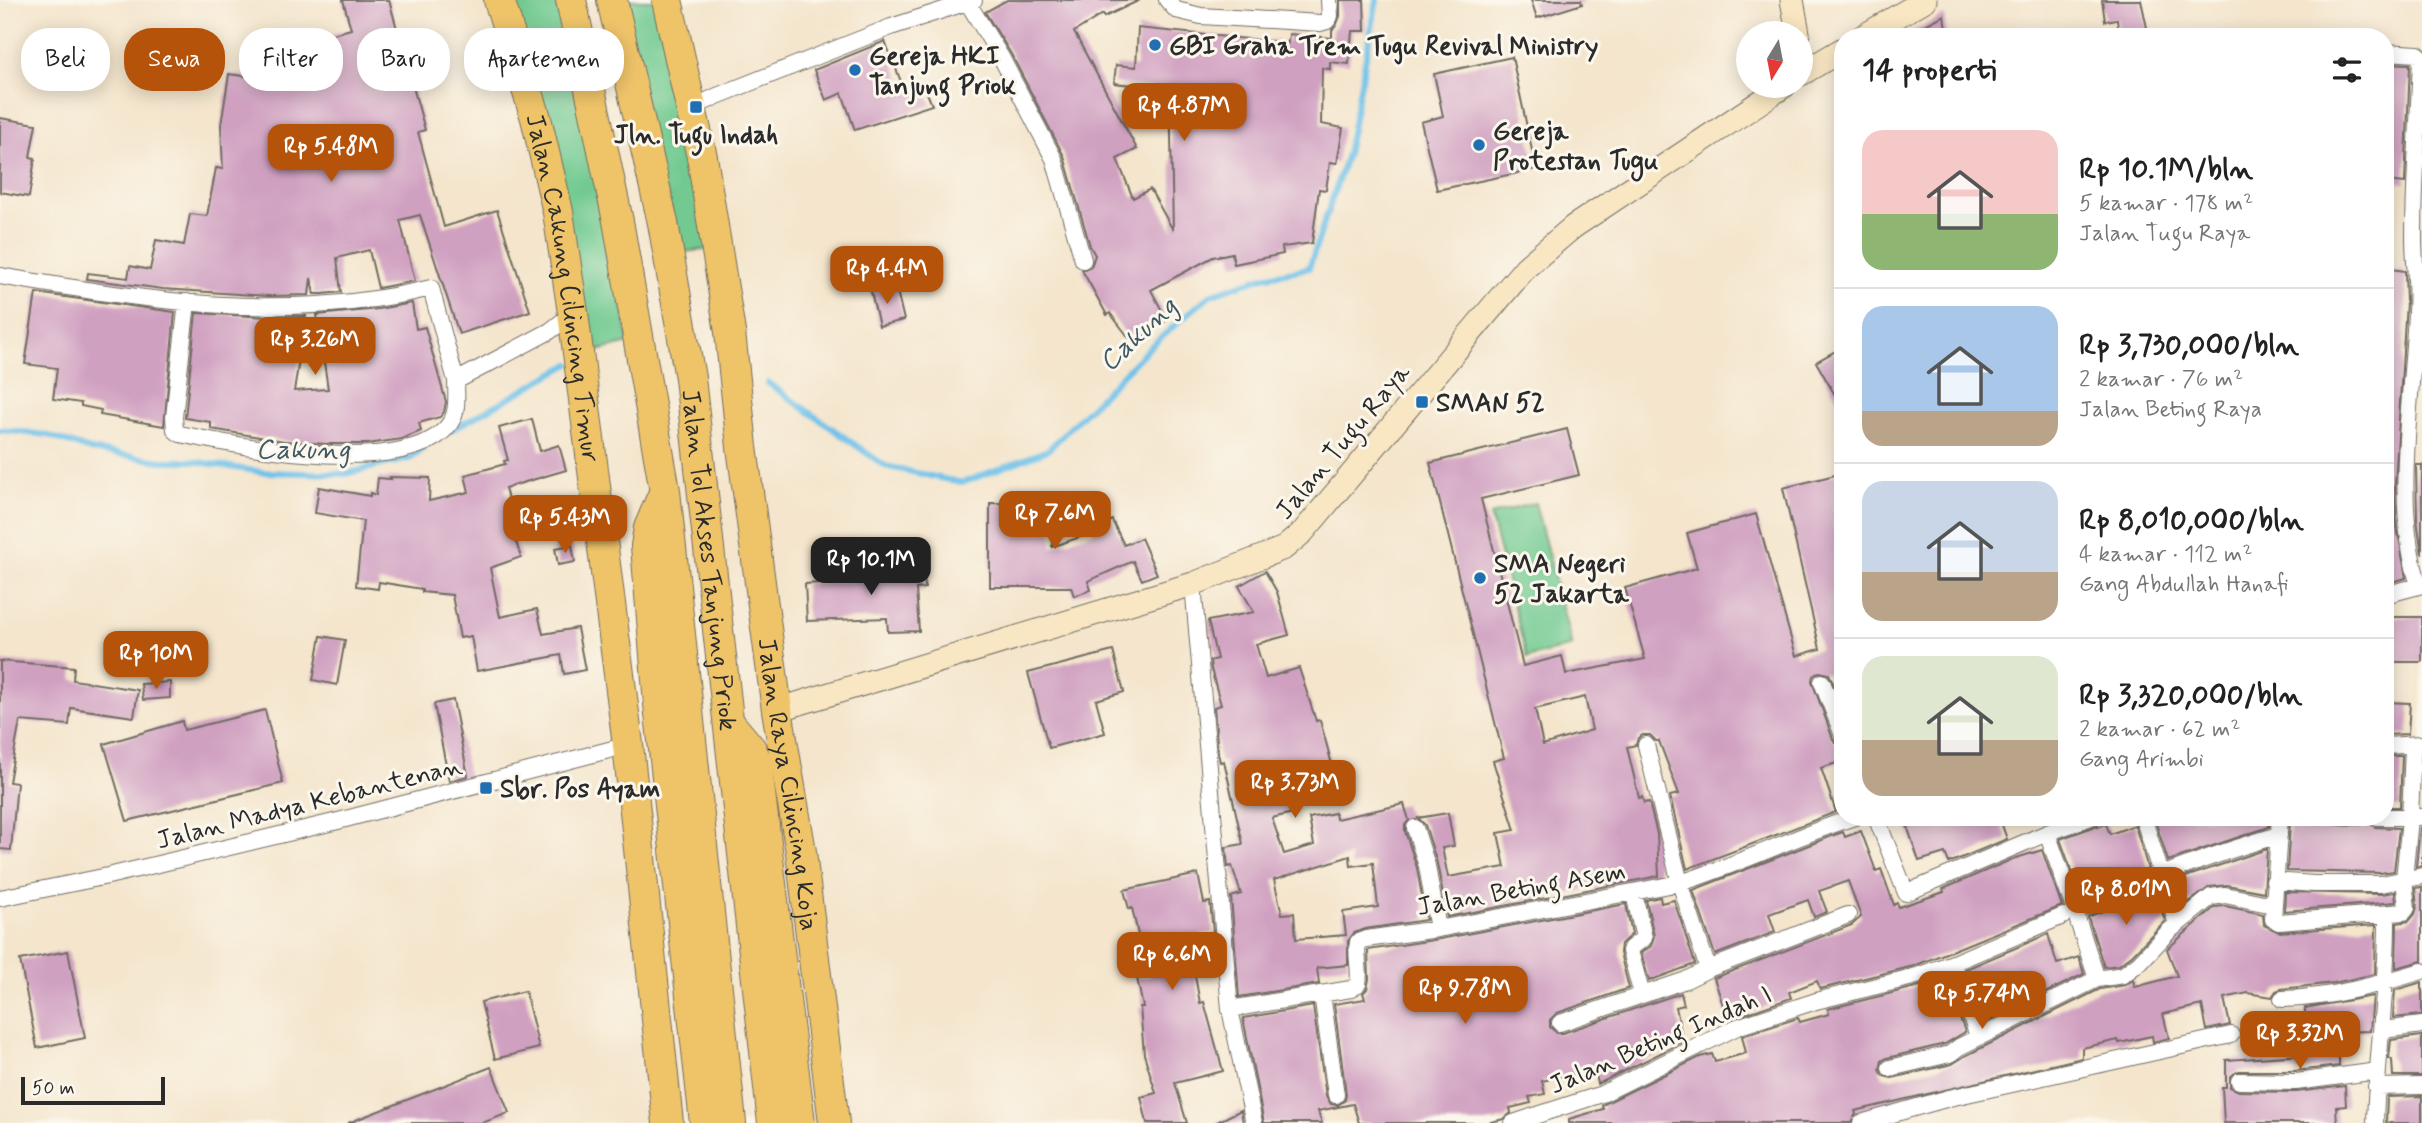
<!DOCTYPE html>
<html lang="id">
<head>
<meta charset="utf-8">
<style>
	:root { --surface:#fff; --page:#f6f6f6; --text:#222; --muted:#767676; --line:#e0e0e0; --accent:#b45309 }
	body { margin:0; font-family:Mynerve,sans-serif; background:var(--page); color:var(--text); height:100vh; display:flex; flex-direction:column; font-size:26px; white-space:nowrap }
	* { box-sizing:border-box; margin:0 }
	p { font-size:23px; color:var(--muted) }
	.icon { flex:none; width:38px; height:38px; fill:none; stroke:currentColor; stroke-width:2; stroke-linecap:round; stroke-linejoin:round }
	.map { position:relative; flex:1; overflow:hidden }
	.panel { position:absolute; left:1834px; top:28px; width:560px; height:798px; display:flex; flex-direction:column; background:var(--surface); border-radius:28px; box-shadow:0 4px 18px #0003 }
	.panel>* { flex:none }
	.banner { position:absolute; left:21px; top:28px; width:665px; height:63px; display:flex; gap:14px }
	.needle { width:46px; rotate:190deg }
	.buttons { position:absolute; left:1736px; top:21px; display:grid; gap:14px }
	.buttons a { display:grid; place-items:center; width:77px; height:77px; border-radius:50%; background:var(--surface); box-shadow:0 4px 18px #0003; font-size:35px }
	.scale { position:absolute; left:21px; bottom:18px; width:144px; box-sizing:border-box; padding-left:7px; border:4px solid #2b2b2b; border-top:0; font-size:19px; line-height:24px; white-space:nowrap; color:#2b2b2b; -webkit-text-stroke:5px #fbf7ec; paint-order:stroke }
	.price { position:absolute; translate:-50% -60px; padding:0 16px; border-radius:14px; background:var(--accent); color:#fff; font-size:23px; line-height:46px; filter:drop-shadow(0 2px 4px #0008) }
	.price::after { content:''; position:absolute; left:50%; top:42px; width:21px; height:16px; margin-left:-10px; background:inherit; clip-path:polygon(0 0,100% 0,50% 100%) }
	.price.current { background:#222; color:#fff }
	ul { padding:0; list-style:none }
	li { display:flex; align-items:center; gap:21px; height:175px; padding:0 28px }
	li+li { border-top:2px solid var(--line) }
	li span { display:grid; place-items:center; flex:none; width:196px; height:140px; border-radius:21px; color:#555 }
	li>.icon { margin-inline-start:auto }
	span .icon { width:84px; height:84px; fill:#fffc; stroke-width:1 }
	li b { font-size:30px }
	h2 { display:flex; justify-content:space-between; align-items:center; height:84px; padding:0 28px; font-size:30px }
	.tag { padding:0 24px; border-radius:28px; background:var(--surface); box-shadow:0 4px 18px #0003; font-size:24px; line-height:63px }
	.tag.current { background:var(--accent); color:#fff }
	.map>svg:first-child { display:block }
	.green { fill:#72ca91; stroke:#4e7a5e; stroke-width:2 }
	.lines { fill:none; stroke-linecap:round; stroke-linejoin:round }
	.stream { stroke:#6dc1e9; stroke-width:6 }
	.building { fill:#d0a0c1; fill-rule:evenodd }
	.street-casing { stroke:#716c63; stroke-width:18 }
	.secondary-casing { stroke:#716c63; stroke-width:25 }
	.highway-casing { stroke:#716c63; stroke-width:32 }
	.street { stroke:#fff; stroke-width:16 }
	.secondary { stroke:#f9e7c3; stroke-width:23 }
	.highway { stroke:#efc469; stroke-width:30 }
	.poi-dot { fill:#1f6fb2; stroke:#fbf7ec; stroke-width:2.5 }
	.labels { text-anchor:middle; stroke-width:6; stroke-linejoin:round; paint-order:stroke }
	.poi-label { font-size:26px; font-weight:bold; fill:#2b2b2b; stroke:#fbf7ec; text-anchor:start }
	.street-label { font-size:26px; fill:#2b2b2b; stroke:#fbf7ec }
	.water-label { font-size:28px; font-style:italic; fill:#3f5864; stroke:#fbf7ec }
</style>
</head>
<body>
<div class="map">
<svg width="2422" height="1123" viewBox="0 0 2422 1123">
	<rect width="100%" height="100%" fill="#fbf7ec"/>
	<filter id="ink" filterUnits="userSpaceOnUse"><feTurbulence type="fractalNoise" baseFrequency=".0143" numOctaves="2"/><feDisplacementMap in="SourceGraphic" scale="14" xChannelSelector="R" yChannelSelector="G"/><feConvolveMatrix kernelMatrix="1 2 1 2 8 2 1 2 1" color-interpolation-filters="sRGB"/></filter>
	<filter id="wash" filterUnits="userSpaceOnUse"><feTurbulence type="fractalNoise" baseFrequency=".00686" numOctaves="4" result="noise"/><feDisplacementMap in="SourceGraphic" scale="28" xChannelSelector="R" yChannelSelector="G"/><feGaussianBlur stdDeviation="1.57" result="paint"/><feColorMatrix in="noise" values="0 0 0 0 0 0 0 0 0 0 0 0 0 0 0 0 0 1.4 0 .05"/><feComposite in="paint" operator="in"/></filter>
	<g filter="url(#wash)">
		<rect width="100%" height="100%" fill="#f4e5cc"/>
		<path class="green" d="M499,0H571L629,343L593,352Z
			M611,0H667L717,248L668,254Z
			M1535,503L1572,646L1527,658L1490,515Z"/>
		<g class="lines">
			<path class="stream" d="M768,383L885,466L962,483L1048,450L1150,347L1210,295L1263,277L1309,268L1347,154L1377,0
				M0,430L47,435L90,450L161,461H192L261,472L345,474L411,458L424,448
				M448,432L570,364"/>
		</g>
		<g id="blocks">
			<path class="building" d="M343,0H389L425,130L418,132L444,227L497,210L530,311L459,334L420,215L400,220L415,281L378,288L369,250L337,258L341,292L322,294H314L311,278L309,295L269,296L163,289L87,279L88,273L128,278L130,266L150,270L156,240L184,245L190,214L207,216L216,168L223,169L221,125L229,74L273,80L262,45L282,40L284,47L351,29Z
				M1007,0H1140L1104,17L1103,14L1074,32L1137,149L1117,159L1133,198L1150,189L1173,230L1170,89L1114,83L1116,65L1136,67L1138,28L1288,43L1289,34L1332,38V30L1336,26L1340,16V0H1364L1365,31H1352L1349,64L1330,62V69L1322,68L1321,124L1343,128L1337,163L1330,162L1326,190L1319,189L1312,243L1282,247L1283,254L1234,264L1232,253L1213,257L1151,290L1167,320L1133,343L1110,313L1107,315L1082,270L1091,267L1095,255L1090,246L1064,156L1011,54L985,12Z
				M1531,0H1581L1582,4L1537,18Z
				M2102,0H2141L2149,37H2119L2117,19L2105,21Z
				M1944,15L1947,37H1903Z
				M885,41L904,89L923,83L932,105L855,130L842,93L826,100L814,70Z
				M1512,57L1536,169L1437,190L1421,122L1443,116L1434,74Z
				M2385,63L2410,64L2405,183L2385,181Z
				M0,118L36,124L30,157L35,158L29,197L0,192Z
				M2385,268L2405,271L2406,302L2395,486L2396,521L2406,578L2385,584Z
				M896,287L904,320L879,326L871,292Z
				M36,293L175,312L164,426L100,415L101,410L81,406V403L53,399L57,368L25,364Z
				M412,303L416,329L425,327L446,402L444,412L440,417L419,423L421,431L402,439L367,444H326L284,441L211,429V422L185,418L196,313L269,317L306,316L294,391L328,389L317,315L378,309Z
				M1843,347V409L1816,362Z
				M532,419L540,451L559,445L566,470L505,488L511,510L506,512L521,557L490,568L500,617L537,609L543,634L577,628L585,670L564,674L561,655L477,671L471,636L460,638L452,595L422,592V589L379,582L378,589L356,586L363,521L315,513L319,487L370,496V493L376,495L378,478L391,479L390,477L430,478L429,501L469,492L465,475L505,464L504,461L508,460L499,428Z
				M1567,429L1579,475L1481,499L1523,666L1562,656L1566,674L1645,659L1625,588L1697,568L1687,533L1756,514L1796,656L1820,649L1783,488L1843,473V706L1829,674L1819,672L1813,676L1812,681L1833,739L1837,744L1843,745V761L1821,768L1836,812L1687,869L1670,796L1679,794L1659,741H1656L1650,735H1643L1638,738L1636,745L1627,747L1639,798L1642,797L1644,803L1649,802L1657,834L1659,876L1447,917L1437,863L1425,825L1418,818L1448,813L1454,846L1442,848L1448,877L1505,867L1498,833L1515,830L1493,761L1504,758L1430,463ZM1585,697L1592,730L1543,745L1535,709Z
				M2416,465H2422V554L2417,519Z
				M990,503L1052,504V547L1094,532L1092,530L1112,520L1124,545L1141,538L1157,574L1142,580L1133,561L1088,581L1091,590L1074,596L1071,587H990Z
				M572,545L575,562L558,565L555,548Z
				M923,562L925,588L916,589L919,631L888,632L887,618L807,621L805,584L852,581L851,570Z
				M1265,571L1277,592L1289,635L1256,644L1266,678L1299,668L1316,721L1320,720L1334,772L1291,784L1297,812L1272,818L1284,854L1314,845L1309,818L1335,813L1336,819L1404,804L1409,820L1405,825V831L1417,868L1426,920L1365,929L1354,933L1348,941V965L1317,968L1319,984L1239,997L1231,897L1241,894L1232,866L1228,867L1226,847L1243,844L1224,761L1220,762L1218,753L1214,707L1221,705L1211,669L1210,661L1217,659L1208,621L1254,612L1239,586ZM1350,856L1351,866L1373,863L1378,907L1343,912L1346,935L1296,939L1294,913L1282,914L1274,880Z
				M2385,617H2422V662H2385Z
				M321,636L345,640L337,685L313,680Z
				M1113,651L1124,692L1096,700L1105,733L1049,748L1028,673Z
				M0,661L74,667L73,680L138,690L134,717L71,708L69,725L20,721L9,782L17,783L11,850L0,849Z
				M170,682V698L143,700L141,684Z
				M453,700L468,776L449,781L434,704Z
				M2385,702L2410,703L2408,734L2385,735Z
				M265,710L283,783L127,821L104,744L182,721L184,730Z
				M2385,756H2402L2400,807H2385Z
				M1904,817H1999L2007,839L1949,863L1945,853L1919,861Z
				M2154,817H2189L2269,821V827L2168,861Z
				M2361,820L2367,821L2375,827L2399,828L2394,871L2380,873L2287,871L2290,822L2360,825Z
				M2106,824L2110,834L2135,825L2148,869L2081,897L2060,839L2098,825V827Z
				M2420,828H2422V866L2416,867Z
				M1861,831L1876,871L1881,869L1894,905L1897,903L1899,907L1944,892L1943,889L2013,859L2042,850L2062,906L1914,966L1820,989L1817,981L1789,992L1791,998L1728,1020L1714,978L1852,925L1861,917L1848,881L1819,891L1827,912L1814,917L1808,900L1769,914L1775,932L1715,955L1693,890L1837,834L1843,832L1845,837Z
				M2267,849L2264,892L2227,885L2210,887L2182,907L2174,881Z
				M1198,874L1204,903L1210,902L1213,932L1188,938L1200,1003L1204,1002L1223,1071L1175,1083L1187,1123H1147L1141,1097L1156,1093L1144,1054L1140,1007H1143L1137,978L1151,976L1146,947L1141,948L1132,908L1129,909L1124,890Z
				M2422,887V961L2396,968L2397,923L2409,921L2415,914L2417,907L2415,888Z
				M2155,889L2165,921L2133,954L2119,965L2104,967L2088,917Z
				M2285,892L2381,894L2395,892L2396,902L2284,911Z
				M1660,897L1661,903L1674,900L1695,964L1649,981L1641,953L1651,946L1654,936L1646,900Z
				M1626,904L1632,934L1621,944L1620,953L1629,988L1557,1013L1550,1020V1027L1557,1033H1563L1681,993L1684,1005L1676,1007L1683,1042L1598,1084L1596,1074L1574,1079L1573,1074L1542,1081L1545,1094L1529,1097L1531,1103L1510,1108L1511,1113L1504,1119L1486,1123H1359L1353,1104L1318,1111L1322,1123H1264L1243,1018L1313,1006L1326,1096L1331,1104L1338,1105L1345,1100L1346,1094L1334,1004L1365,999L1363,993L1367,989L1369,979L1368,950L1440,939Z
				M2225,906L2263,914L2264,925L2279,932L2376,925L2375,974L2334,983L2281,989L2276,991L2272,997L2248,993L2224,998L2230,1025L2207,1030L2202,1005L2163,1014L2169,1038L2153,1042L2152,1036L2119,1043L2118,1040L2082,1048V1058L1855,1111L1856,1114L1851,1123H1569V1119L1603,1109L1602,1105L1700,1057L1712,1054L1715,1062L1746,1053L1742,1036L1798,1018L1800,1022L1829,1014L1828,1009L1920,986L1946,977L1965,1032L1945,1044L1887,1058L1882,1061L1880,1070L1883,1076L1892,1078L1952,1064L1965,1056L2100,989L2125,985L2133,980L2135,987L2177,976L2167,949L2215,907Z
				M2048,934L2057,964L2079,957L2084,974L1984,1023L1966,969Z
				M68,951L85,1038L37,1048L20,960Z
				M2422,982V1015L2393,1018L2395,990Z
				M525,991L539,1048L495,1059L481,1002Z
				M2373,996L2370,1031L2339,1032V1066L2295,1071H2239L2230,1076V1087L2239,1091L2296,1092L2345,1086L2346,1106L2336,1107L2337,1123H2224L2222,1087H2226V1060L2305,1055V1008Z
				M2422,1036V1076H2393L2392,1060L2389,1058L2391,1040Z
				M491,1067L509,1113L482,1123H348Z
				M2422,1096V1123H2386L2387,1097Z
				M1241,1110L1243,1123H1215Z"/>
		</g>
	</g>
	<g filter="url(#ink)">
		<use href="#blocks" fill-opacity="0" stroke="#716c63" stroke-width="2"/>
		<g class="lines">
			<g class="street-casing">
				<path id="street" d="M1167,0L1176,10L1201,16L1320,23L1327,21L1330,16L1329,0
					M968,3L1002,59L1054,159L1083,260
					M2385,52L2418,54L2421,57C2419,117 2414,177 2414,237C2414,262 2418,287 2416,311C2413,395 2392,505 2419,585
					M692,108L717,96L891,27L974,0
					M0,276C145,300 286,324 431,288L456,381
					M187,302L174,417L175,430L180,434C236,446 422,482 453,418C458,408 456,392 456,381L550,331L573,313
					M1193,584L1230,1009L1254,1123
					M2385,595L2422,585
					M1822,682L1843,735
					M1646,745L1680,883L1708,969
					M2385,746L2422,744
					M1876,817L1906,893L2047,833L2091,817
					M2143,817L2177,924
					M2280,817L2273,919L2279,922L2404,912L2407,908L2404,879L2410,819L2413,745
					M2376,817H2422
					M1415,828L1427,866L1438,929
					M2047,833L2075,911C2141,882 2209,855 2279,835
					M2274,881L2314,884H2381L2422,876
					M1634,894L1644,938L1631,948L1630,951L1642,995
					M0,898L108,876L338,821L628,745
					M2078,921L2097,979
					M1953,963L1978,1037
					M1322,994L1336,1095
					M2282,999C2331,998 2376,985 2422,971
					M1230,1009L1351,989L1358,984C1361,969 1355,956 1358,942L1366,939L1438,929L1680,883C1740,864 1796,836 1855,817
					M1560,1023L1686,980L1708,969L1848,915
					M2383,1030L2422,1025
					M1890,1068L1950,1054L1959,1047L2097,979L2123,975L2140,962L2169,931L2211,897L2225,895L2273,905
					M2239,1081L2296,1082L2378,1071
					M2376,1087L2422,1086
					M1513,1123L1602,1094L1737,1027L1816,1001L1917,976L1953,963L2063,916
					M1861,1123L1949,1098L2231,1035
					M2375,1123C2377,1053 2388,984 2387,913"/>
			</g>
			<g class="secondary-casing">
				<path id="secondary" d="M1792,0L1798,33
					M1862,37L1925,0
					M1801,50L1805,72
					M1801,74L1843,49
					M777,710L1193,584L1284,548L1303,532L1526,267L1573,227L1784,86"/>
			</g>
			<g class="highway-casing">
				<g id="highway">
					<path id="s1" d="M499,0L536,118L558,212L573,313L628,745L668,1123"/>
					<path d="M571,0L618,221L665,491L731,1123"/>
					<path id="s2" d="M612,0L663,223L690,378L773,1123"/>
					<path id="s3" d="M667,0L702,157L730,332L742,447L777,710L801,852L834,1123"/>
					<path d="M663,495L649,528L646,546L659,704L705,1123"/>
					<path d="M730,724L751,749L756,760L800,1123"/>
				</g>
			</g>
			<use href="#street" class="street"/>
			<use href="#secondary" class="secondary"/>
			<use href="#highway" class="highway"/>
		</g>
	</g>
	<g class="poi-dot">
		<circle cx="1155" cy="45" r="7"/>
		<circle cx="855" cy="70" r="7"/>
		<rect x="689" y="100" width="14" height="14" rx="3.5"/>
		<circle cx="1479" cy="145" r="7"/>
		<rect x="1415" y="395" width="14" height="14" rx="3.5"/>
		<circle cx="1480" cy="578" r="7"/>
		<rect x="479" y="781" width="14" height="14" rx="3.5"/>
	</g>
	<g class="labels">
		<g class="poi-label">
			<text x="1169" y="54">GBI Graha Trem Tugu Revival Ministry</text>
			<text x="869" y="64">Gereja HKI<tspan x="869" dy="30">Tanjung Priok</tspan></text>
			<text x="1493" y="139">Gereja<tspan x="1493" dy="30">Protestan Tugu</tspan></text>
			<text x="696" y="143" text-anchor="middle">Jln. Tugu Indah</text>
			<text x="1436" y="411">SMAN 52</text>
			<text x="1494" y="572">SMA Negeri<tspan x="1494" dy="30">52 Jakarta</tspan></text>
			<text x="500" y="797">Sbr. Pos Ayam</text>
		</g>
		<g class="street-label">
			<text dy="9" stroke="none"><textPath href="#s1" startOffset="296">Jalan Cakung Cilincing Timur</textPath></text>
			<text transform="translate(1342 441) rotate(-50)" y="9">Jalan Tugu Raya</text>
			<text dy="9" stroke="none"><textPath href="#s2" startOffset="569">Jalan Tol Akses Tanjung Priok</textPath></text>
			<text dy="9" stroke="none"><textPath href="#s3" startOffset="794">Jalan Raya Cilincing Koja</textPath></text>
			<text transform="translate(309 802) rotate(-14)" y="9">Jalan Madya Kebantenan</text>
			<text transform="translate(1521 888) rotate(-10)" y="9">Jalan Beting Asem</text>
			<text transform="translate(1660 1039) rotate(-23)" y="9">Jalan Beting Indah I</text>
		</g>
		<g class="water-label">
			<text transform="translate(1137 333) rotate(-43)" y="10">Cakung</text>
			<text x="303" y="458">Cakung</text>
		</g>
	</g>
</svg>
<div class="buttons">
<a><svg class="needle" viewBox="-14 -14 28 28"><path d="M0-13l5 13h-10z" fill="#e53935"/><path d="M0 13l5-13h-10z" fill="#767676"/></svg></a>
</div>
<div class="scale">50 m</div>
<b class="price" style="left:1184px;top:143px">Rp 4.87M</b>
<b class="price" style="left:331px;top:184px">Rp 5.48M</b>
<b class="price" style="left:887px;top:306px">Rp 4.4M</b>
<b class="price" style="left:315px;top:377px">Rp 3.26M</b>
<b class="price" style="left:1055px;top:551px">Rp 7.6M</b>
<b class="price" style="left:565px;top:555px">Rp 5.43M</b>
<b class="price current" style="left:871px;top:597px">Rp 10.1M</b>
<b class="price" style="left:156px;top:691px">Rp 10M</b>
<b class="price" style="left:1295px;top:820px">Rp 3.73M</b>
<b class="price" style="left:2126px;top:927px">Rp 8.01M</b>
<b class="price" style="left:1172px;top:992px">Rp 6.6M</b>
<b class="price" style="left:1465px;top:1026px">Rp 9.78M</b>
<b class="price" style="left:1982px;top:1031px">Rp 5.74M</b>
<b class="price" style="left:2300px;top:1071px">Rp 3.32M</b>
<div class="banner">
<a class="tag">Beli</a>
<a class="tag current">Sewa</a>
<a class="tag">Filter</a>
<a class="tag">Baru</a>
<a class="tag">Apartemen</a>
</div>
<section class="panel">
<h2>14 properti<svg class="icon" aria-label="filters" viewBox="0 0 24 24"><path d="M4 7h16M4 17h16"/><circle cx="9" cy="7" r="2"/><circle cx="15" cy="17" r="2"/></svg></h2>
<ul>
<li><span style="background:linear-gradient(#f6c9c9 60%,#8fb573 0)"><svg class="icon" aria-label="home" viewBox="0 0 24 24"><path d="M3 11l9-7 9 7M6 9v11h12V9"/></svg></span><div><b>Rp 10.1M/bln</b><p>5 kamar · 178 m²</p><p>Jalan Tugu Raya</p></div></li>
<li><span style="background:linear-gradient(#a9c7e8 75%,#b9a48a 0)"><svg class="icon" aria-label="home" viewBox="0 0 24 24"><path d="M3 11l9-7 9 7M6 9v11h12V9"/></svg></span><div><b>Rp 3,730,000/bln</b><p>2 kamar · 76 m²</p><p>Jalan Beting Raya</p></div></li>
<li><span style="background:linear-gradient(#c9d6e8 65%,#b9a48a 0)"><svg class="icon" aria-label="home" viewBox="0 0 24 24"><path d="M3 11l9-7 9 7M6 9v11h12V9"/></svg></span><div><b>Rp 8,010,000/bln</b><p>4 kamar · 112 m²</p><p>Gang Abdullah Hanafi</p></div></li>
<li><span style="background:linear-gradient(#dfe7d0 60%,#b9a48a 0)"><svg class="icon" aria-label="home" viewBox="0 0 24 24"><path d="M3 11l9-7 9 7M6 9v11h12V9"/></svg></span><div><b>Rp 3,320,000/bln</b><p>2 kamar · 62 m²</p><p>Gang Arimbi</p></div></li>
</ul>
</section>
</div>
</body>
</html>
